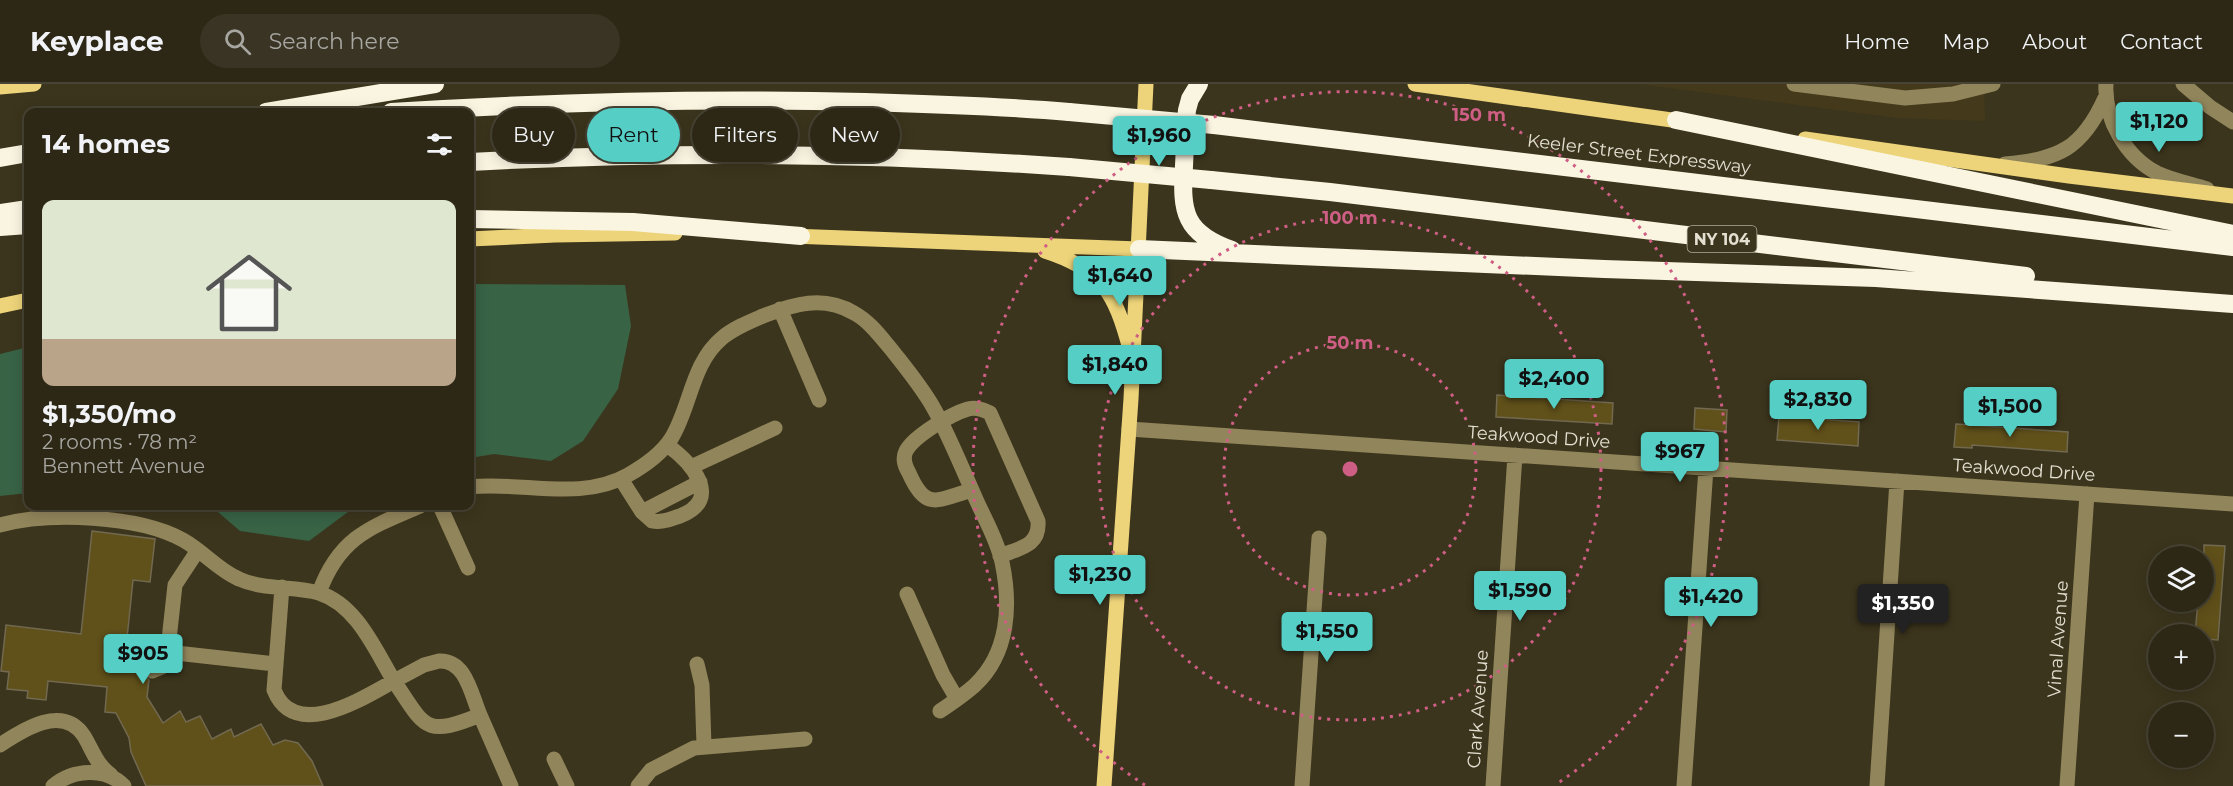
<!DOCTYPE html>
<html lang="en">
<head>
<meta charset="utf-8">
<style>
	:root { --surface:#2d2816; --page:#393423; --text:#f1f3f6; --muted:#a7a6a1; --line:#484435; --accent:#55cec6 }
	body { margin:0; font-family:Montserrat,sans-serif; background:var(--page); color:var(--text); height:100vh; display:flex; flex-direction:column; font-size:22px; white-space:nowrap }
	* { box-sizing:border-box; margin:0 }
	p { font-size:20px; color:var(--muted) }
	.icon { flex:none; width:33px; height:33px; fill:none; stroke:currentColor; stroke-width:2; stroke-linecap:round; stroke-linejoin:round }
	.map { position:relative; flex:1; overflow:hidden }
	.panel { position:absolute; left:24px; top:24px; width:450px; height:402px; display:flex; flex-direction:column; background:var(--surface); border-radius:12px; box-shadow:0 3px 15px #0003,0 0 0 2px var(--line) }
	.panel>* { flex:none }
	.banner { position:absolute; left:492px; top:24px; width:570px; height:54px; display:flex; gap:12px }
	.tools { position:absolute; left:2148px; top:462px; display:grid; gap:12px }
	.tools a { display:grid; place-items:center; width:66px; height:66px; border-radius:50%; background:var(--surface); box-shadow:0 3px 15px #0003,0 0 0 2px var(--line); font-size:30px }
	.price { position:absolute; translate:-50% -51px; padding:0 14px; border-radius:6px; background:var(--accent); color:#111; font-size:20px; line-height:39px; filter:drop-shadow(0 2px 3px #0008) }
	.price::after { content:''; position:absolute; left:50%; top:36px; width:18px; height:14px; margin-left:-9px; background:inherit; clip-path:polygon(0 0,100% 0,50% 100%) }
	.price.selected { background:#222; color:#fff }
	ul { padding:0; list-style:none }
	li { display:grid; align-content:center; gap:12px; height:318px; padding:0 18px }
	li span { display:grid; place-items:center; height:186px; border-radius:12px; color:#555 }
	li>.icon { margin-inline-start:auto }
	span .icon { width:108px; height:108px; fill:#fffc; stroke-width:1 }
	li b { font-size:26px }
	h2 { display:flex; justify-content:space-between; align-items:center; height:72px; padding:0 18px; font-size:26px }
	.chip { padding:0 21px; border-radius:27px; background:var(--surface); box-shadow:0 3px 15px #0003,0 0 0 2px var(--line); font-size:21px; line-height:54px }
	.chip.selected { background:var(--accent); color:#111 }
	header { display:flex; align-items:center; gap:36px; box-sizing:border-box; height:84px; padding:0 30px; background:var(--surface); border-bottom:2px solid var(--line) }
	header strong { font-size:28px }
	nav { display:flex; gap:33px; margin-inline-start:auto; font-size:21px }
	.search { width:420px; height:54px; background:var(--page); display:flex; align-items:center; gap:15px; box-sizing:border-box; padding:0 21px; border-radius:33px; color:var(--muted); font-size:22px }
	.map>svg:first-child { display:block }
	.built { fill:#443a1b }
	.green { fill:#386345 }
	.building { fill:#60501a; stroke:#716950; stroke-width:1.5 }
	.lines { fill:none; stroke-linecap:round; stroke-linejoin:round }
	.minor { stroke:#91855b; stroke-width:15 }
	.major { stroke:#edd47a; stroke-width:15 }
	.highway { stroke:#faf5e1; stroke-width:18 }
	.highway-bridge { stroke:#faf5e1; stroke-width:18 }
	.ring { fill:none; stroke:#ce5e84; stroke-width:3; stroke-dasharray:3 6 }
	.labels { text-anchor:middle; stroke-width:4.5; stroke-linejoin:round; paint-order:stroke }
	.shield { fill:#3c351d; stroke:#b1ac9b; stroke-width:1.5 }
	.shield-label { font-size:16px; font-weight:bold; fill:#e3dfd1 }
	.street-label { font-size:18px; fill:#e3dfd1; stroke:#3c351d }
	.centre { fill:#ce5e84; stroke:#3c351d; stroke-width:3 }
	.ring-label { font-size:18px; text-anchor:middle; font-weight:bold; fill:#ce5e84; stroke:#3c351d; stroke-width:4.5; stroke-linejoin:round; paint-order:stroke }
</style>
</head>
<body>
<header>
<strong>Keyplace</strong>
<div class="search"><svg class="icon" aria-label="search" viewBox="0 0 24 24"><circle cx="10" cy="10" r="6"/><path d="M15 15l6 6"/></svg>Search here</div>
<nav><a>Home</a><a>Map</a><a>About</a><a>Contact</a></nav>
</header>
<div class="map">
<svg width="2233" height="702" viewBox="0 0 2233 702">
	<rect width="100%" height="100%" fill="#3c351d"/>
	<path class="built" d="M1640,0H1984L1985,37L1898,34Z"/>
	<path class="green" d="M470,200L625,201L631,242L618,305L583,357L551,377L494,370L470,374Z
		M28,263V409L0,412V270Z
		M211,422H356L309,457L240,447Z"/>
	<path class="building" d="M1497,311L1613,319L1612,340L1496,333Z
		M1695,324L1727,326L1726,348L1694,345Z
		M1779,332L1859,338L1858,362L1777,356Z
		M1956,340L2068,348L2067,368L1972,361V364L1954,363Z
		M92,447L155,455L150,498L133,496L127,554L153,557L151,577L144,581L143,590L149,596L147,613L163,639L180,627L186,638L200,632L212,655L231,645L234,653L261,640L273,661L285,656L298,659L312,677L323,702H146L131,668L129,654L116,629L105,628L107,603L48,597L46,616L27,614L28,607L7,605L9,588L1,587L6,541L81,550Z
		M2204,461L2225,462L2218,556L2204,555V550H2195L2198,518H2204Z"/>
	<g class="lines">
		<path class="minor" d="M1794,0L1905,14L1953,10L1993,0
			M2106,0C2104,35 2126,73 2157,89C2172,96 2191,100 2207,105
			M2183,0L2210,23L2233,38
			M2005,80C2059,75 2082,65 2105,14
			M780,225L819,316
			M1129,345L2233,420
			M691,383L775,344
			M621,395L642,428L652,437C662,439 670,435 680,432C724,415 691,378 667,361
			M470,403C522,397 580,418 628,391C644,382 661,370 671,355C691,323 691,280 722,254C734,244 749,238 763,232C794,220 823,211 854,229C869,237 880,252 891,265C905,283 921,302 933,323C949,351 961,382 975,413C984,434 997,455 1002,478C1011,521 1009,569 975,601C964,611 952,619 940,627
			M972,406C937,416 926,428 909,389C905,382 902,375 906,367C914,352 951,330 968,325C976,323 982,325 990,329L1038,437C1040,462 1020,464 1000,472
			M440,422L468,484
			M642,428L700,398
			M0,441C49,428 138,431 183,456C203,467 218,486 239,495C263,506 293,502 319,509C339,453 371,443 420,422
			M282,503L274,606C295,658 363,614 394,597C375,566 357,521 319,509
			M907,510L943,591L957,615
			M167,568L275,580
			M439,577C466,576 471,610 480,631C424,654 425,643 394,597L424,581Z
			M697,580L702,601L704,662
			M152,587L162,583L167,574L175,501L198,466
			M480,631L511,702
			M0,661C24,645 63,620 84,652C93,667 96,680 111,691
			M554,675L567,702
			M53,702C73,685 106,683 124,702
			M638,702L651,686L694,664L805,655
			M1302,702L1319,454
			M1493,702L1515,371
			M1684,702L1706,384
			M1877,702L1897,397
			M2067,702L2087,410"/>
		<path class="major" d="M1415,0L1686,38
			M0,3L34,0
			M1805,55L2069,92L2233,112
			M791,152L1139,165
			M470,155L555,151L675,149
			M1045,167C1102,185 1115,209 1130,265
			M0,222L28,216
			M1104,702L1131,315L1146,0"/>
		<path class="highway" d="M1199,0L1190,15L1187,26C1185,44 1185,63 1184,82C1181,128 1184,149 1232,166
			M266,28L435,0
			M391,28C549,18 707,14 865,18C933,20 1001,22 1069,28
			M1676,36L2233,150
			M1214,41L2233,163
			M0,74L28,69
			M470,78C670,67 869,69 1069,83
			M1211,96L1330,108L2026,192
			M0,129L28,125
			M470,135L633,138L801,152
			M0,143L28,141
			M1139,165L1604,185L1876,194L2233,220"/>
		<path class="highway-bridge" d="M1069,28L1214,41
			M1069,83L1211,96"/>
	</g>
	<g class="ring">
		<circle cx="1350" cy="385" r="126"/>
		<circle cx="1350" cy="385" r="251"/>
		<path d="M1145 701A377 377 0 1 1 1555 701"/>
	</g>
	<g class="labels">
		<rect class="shield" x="1687.5" y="142" width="69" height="26" rx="4.5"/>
		<g class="shield-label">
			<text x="1722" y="161">NY 104</text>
		</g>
		<g class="street-label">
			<text transform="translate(1639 70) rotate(7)" y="6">Keeler Street Expressway</text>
			<text transform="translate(1539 353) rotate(4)" y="6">Teakwood Drive</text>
			<text transform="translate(2024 386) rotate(4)" y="6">Teakwood Drive</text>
			<text transform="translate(2058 555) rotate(-86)" y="6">Vinal Avenue</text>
			<text transform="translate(1478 625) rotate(-86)" y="6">Clark Avenue</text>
		</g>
	</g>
	<circle cx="1350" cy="385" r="9" class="centre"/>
	<g class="ring-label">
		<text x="1479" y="37">150 m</text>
		<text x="1350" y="140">100 m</text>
		<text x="1350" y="265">50 m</text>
	</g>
</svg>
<div class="tools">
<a><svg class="icon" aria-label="layers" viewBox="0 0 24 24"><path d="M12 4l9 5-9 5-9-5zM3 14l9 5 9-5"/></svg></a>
<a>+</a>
<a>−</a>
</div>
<b class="price" style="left:2159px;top:69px">$1,120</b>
<b class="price" style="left:1159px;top:83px">$1,960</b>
<b class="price" style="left:1120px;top:223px">$1,640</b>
<b class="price" style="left:1115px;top:312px">$1,840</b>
<b class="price" style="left:1554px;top:326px">$2,400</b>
<b class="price" style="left:1818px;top:347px">$2,830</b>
<b class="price" style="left:2010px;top:354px">$1,500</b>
<b class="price" style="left:1680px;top:399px">$967</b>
<b class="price" style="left:1100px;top:522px">$1,230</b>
<b class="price" style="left:1520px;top:538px">$1,590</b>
<b class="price" style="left:1711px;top:544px">$1,420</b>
<b class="price selected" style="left:1903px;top:551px">$1,350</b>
<b class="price" style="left:1327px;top:579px">$1,550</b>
<b class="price" style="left:143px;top:601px">$905</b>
<div class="banner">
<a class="chip">Buy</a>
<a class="chip selected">Rent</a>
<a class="chip">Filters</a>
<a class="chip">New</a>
</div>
<section class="panel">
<h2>14 homes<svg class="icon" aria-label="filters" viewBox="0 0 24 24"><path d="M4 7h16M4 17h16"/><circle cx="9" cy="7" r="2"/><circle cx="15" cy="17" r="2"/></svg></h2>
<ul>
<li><span style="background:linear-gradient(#dfe7d0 75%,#b9a48a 0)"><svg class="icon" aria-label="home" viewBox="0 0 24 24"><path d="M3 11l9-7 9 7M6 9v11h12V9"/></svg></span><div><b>$1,350/mo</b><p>2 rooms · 78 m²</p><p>Bennett Avenue</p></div></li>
</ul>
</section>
</div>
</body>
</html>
